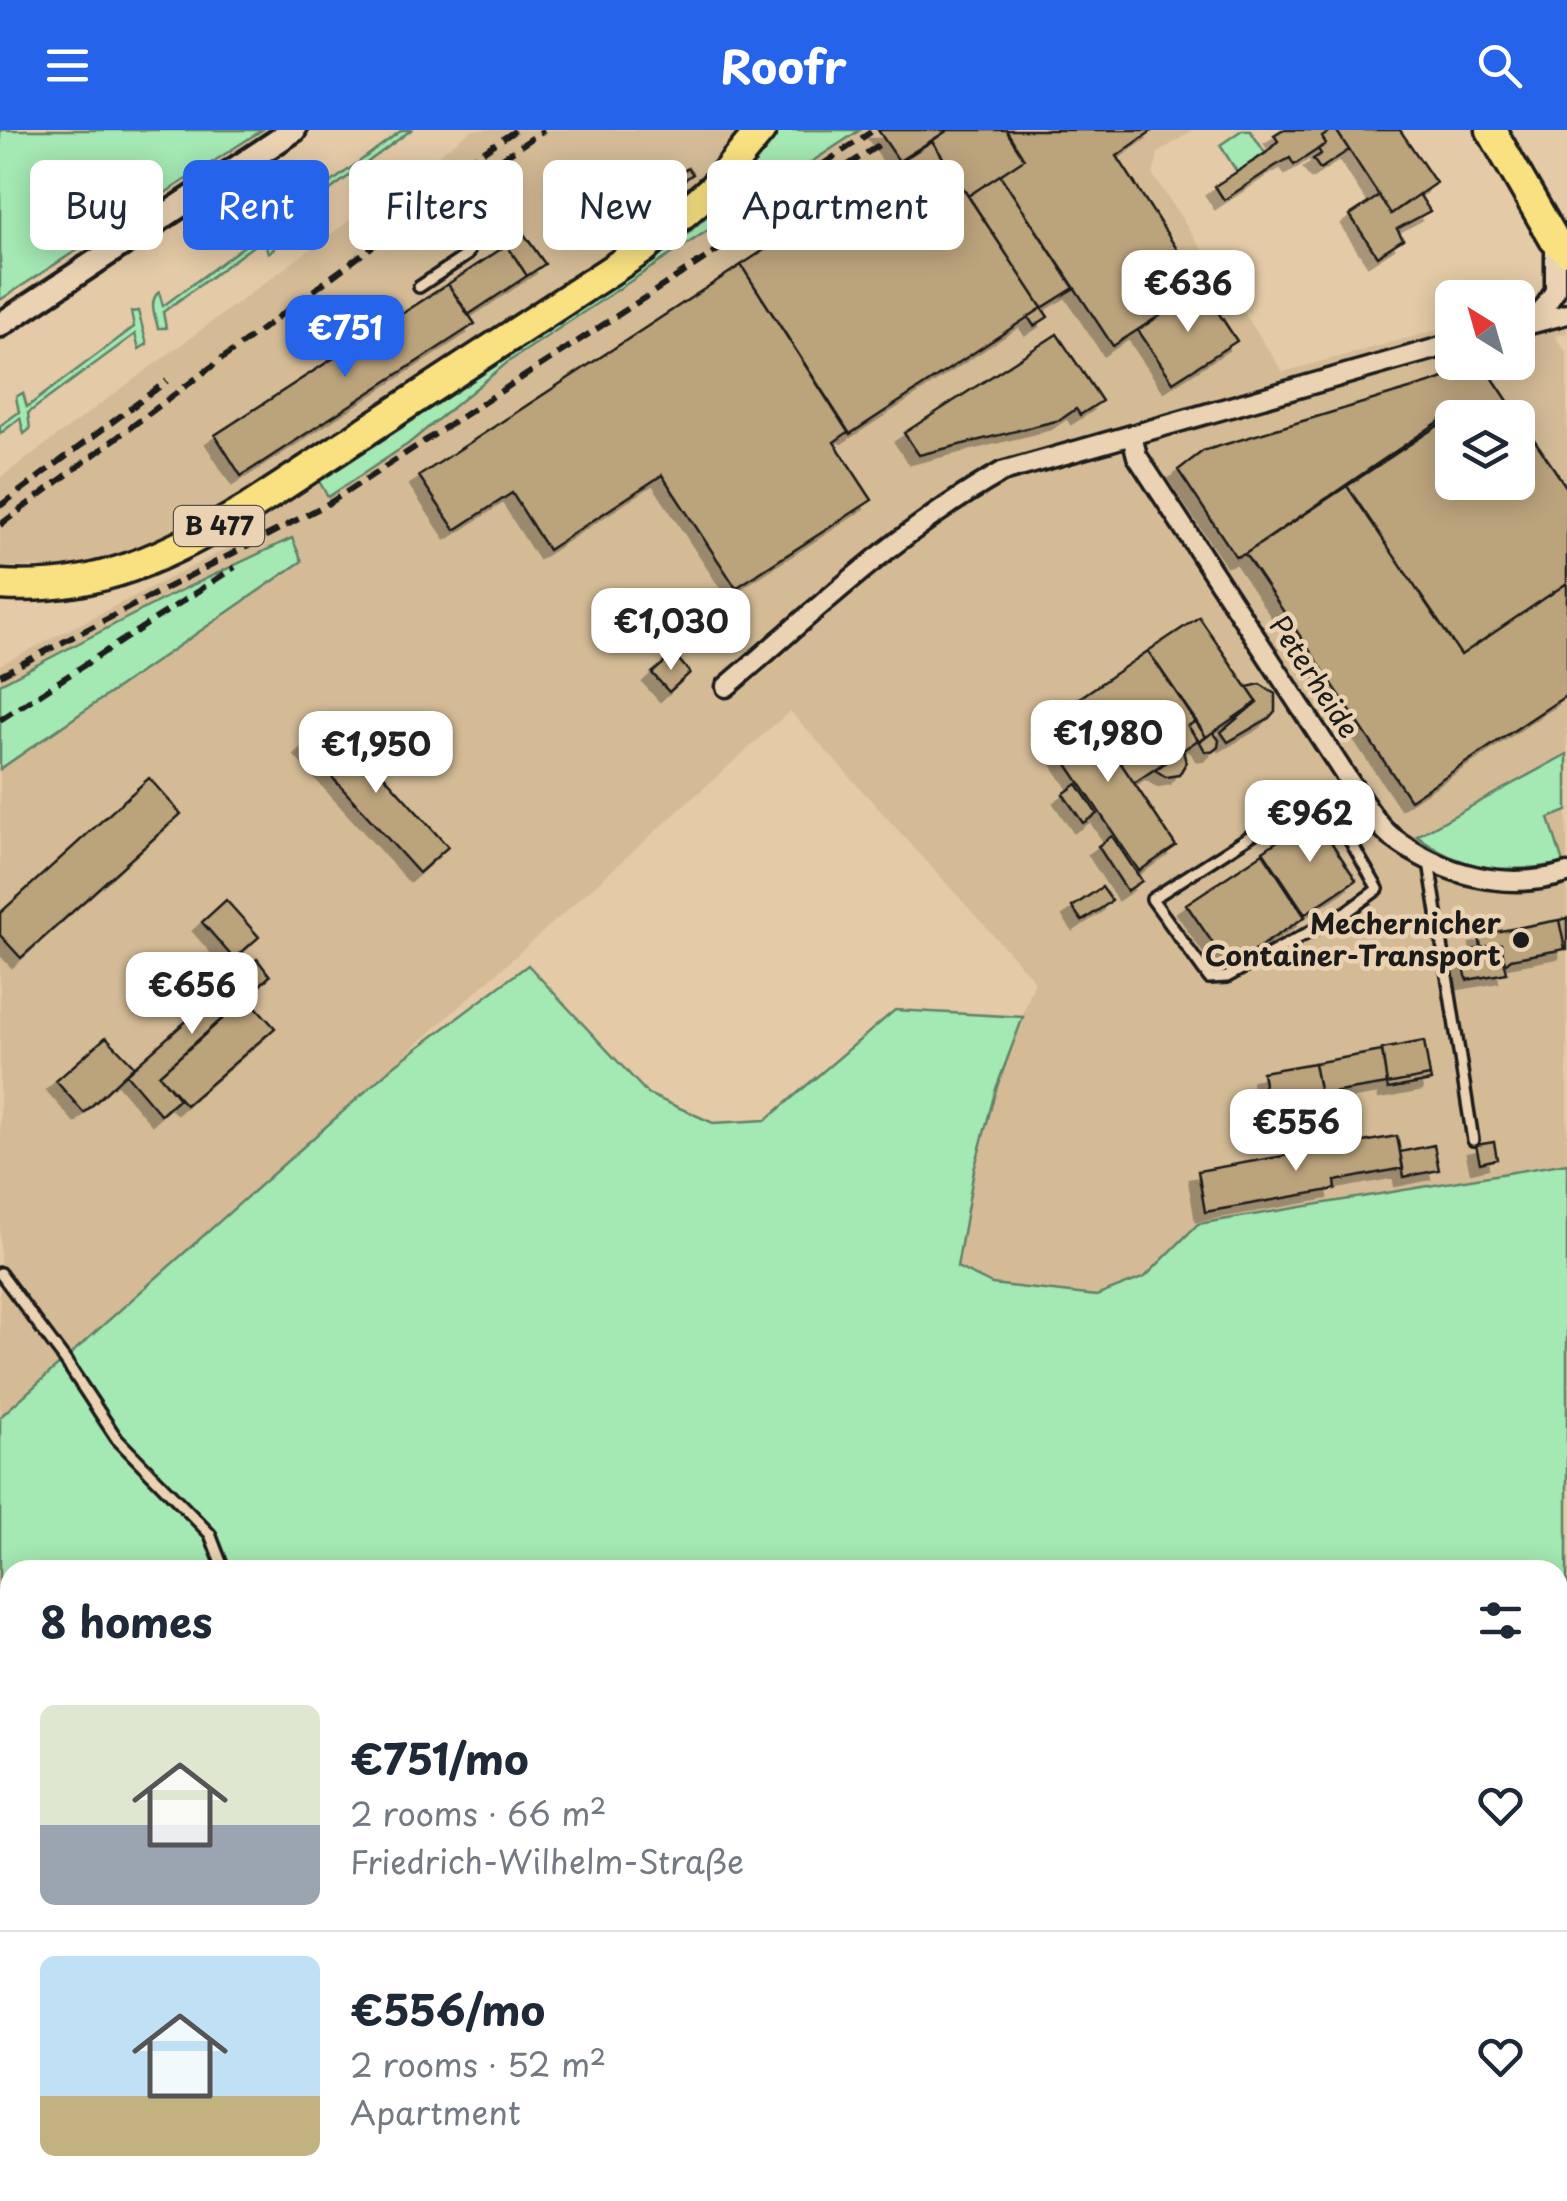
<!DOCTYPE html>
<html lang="en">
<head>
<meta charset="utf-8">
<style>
	:root { --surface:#fff; --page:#f6f6f7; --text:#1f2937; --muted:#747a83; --line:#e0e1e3; --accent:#2563eb }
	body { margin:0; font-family:"Playpen Sans",sans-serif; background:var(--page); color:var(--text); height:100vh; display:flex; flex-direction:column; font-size:38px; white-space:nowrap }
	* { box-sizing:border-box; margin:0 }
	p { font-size:32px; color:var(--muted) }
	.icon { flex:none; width:55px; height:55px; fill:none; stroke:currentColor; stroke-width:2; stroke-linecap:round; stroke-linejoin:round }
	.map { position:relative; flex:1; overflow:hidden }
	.sheet { position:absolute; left:0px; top:1430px; width:1568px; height:642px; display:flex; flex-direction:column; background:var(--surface); border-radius:30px 30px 0 0; box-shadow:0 5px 25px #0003 }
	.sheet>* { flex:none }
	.guide { position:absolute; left:30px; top:30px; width:1000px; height:90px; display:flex; gap:20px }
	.needle { width:65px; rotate:323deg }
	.fabs { position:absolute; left:1435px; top:150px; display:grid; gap:20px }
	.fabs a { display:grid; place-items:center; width:100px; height:100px; border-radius:15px; background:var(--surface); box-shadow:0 5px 25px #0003; font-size:50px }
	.price { position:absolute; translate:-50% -85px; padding:0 22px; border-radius:20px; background:#fff; color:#222; font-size:32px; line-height:65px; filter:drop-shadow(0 2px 5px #0008) }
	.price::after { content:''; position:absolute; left:50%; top:60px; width:30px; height:22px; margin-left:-15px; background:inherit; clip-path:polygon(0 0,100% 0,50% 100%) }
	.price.current { background:var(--accent); color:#fff }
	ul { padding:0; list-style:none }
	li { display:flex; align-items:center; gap:30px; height:250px; padding:0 40px }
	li+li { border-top:2px solid var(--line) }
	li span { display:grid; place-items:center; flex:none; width:280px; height:200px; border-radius:15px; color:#555 }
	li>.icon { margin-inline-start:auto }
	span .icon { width:120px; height:120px; fill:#fffc; stroke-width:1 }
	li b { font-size:42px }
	h2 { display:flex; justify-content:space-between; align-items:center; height:120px; padding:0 40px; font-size:42px }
	.pill { padding:0 35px; border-radius:15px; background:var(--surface); box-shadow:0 5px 25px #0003; font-size:35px; line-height:90px }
	.pill.current { background:var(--accent); color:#fff }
	header { display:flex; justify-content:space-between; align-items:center; height:130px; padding:0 40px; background:var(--accent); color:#fff; font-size:45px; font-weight:700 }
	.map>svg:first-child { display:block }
	.built { fill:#d4bb96; fill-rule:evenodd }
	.green { fill:#a4e8b3; stroke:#608268; stroke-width:2.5; fill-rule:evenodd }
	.building { fill:#bba37b; stroke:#1c1c1c; stroke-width:2.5; filter:url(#shadow) }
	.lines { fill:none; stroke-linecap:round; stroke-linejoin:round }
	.service-casing { stroke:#1c1c1c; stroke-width:16 }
	.minor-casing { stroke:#1c1c1c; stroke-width:25 }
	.tertiary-casing { stroke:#1c1c1c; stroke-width:30 }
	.primary-casing { stroke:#1c1c1c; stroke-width:35 }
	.service { stroke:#ead2b2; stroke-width:9 }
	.minor { stroke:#ead2b2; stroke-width:18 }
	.tertiary { stroke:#ead2b2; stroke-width:22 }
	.primary { stroke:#f9e181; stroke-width:28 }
	.rail { stroke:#1c1c1c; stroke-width:6; stroke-dasharray:15 8; stroke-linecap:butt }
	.poi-dot { fill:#1c1c1c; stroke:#ead2b2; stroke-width:4 }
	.labels { text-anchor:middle; stroke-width:9; stroke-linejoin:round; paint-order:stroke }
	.shield { fill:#ead2b2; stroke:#5a5349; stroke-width:2.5 }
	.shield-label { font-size:25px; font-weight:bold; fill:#1c1c1c }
	.street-label { font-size:28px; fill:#1c1c1c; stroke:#ead2b2 }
	.poi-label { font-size:28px; font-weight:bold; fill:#1c1c1c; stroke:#ead2b2; text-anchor:end }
</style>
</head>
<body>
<header><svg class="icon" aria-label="menu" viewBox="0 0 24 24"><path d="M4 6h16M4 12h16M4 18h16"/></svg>Roofr<svg class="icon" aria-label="search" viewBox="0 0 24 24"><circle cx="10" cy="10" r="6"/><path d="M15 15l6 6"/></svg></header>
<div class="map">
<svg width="1567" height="2071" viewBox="0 0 1567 2071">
	<defs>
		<filter id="shadow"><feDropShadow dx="-9" dy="9" stdDeviation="0" flood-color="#0004"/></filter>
	</defs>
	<rect width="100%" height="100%" fill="#e4caa6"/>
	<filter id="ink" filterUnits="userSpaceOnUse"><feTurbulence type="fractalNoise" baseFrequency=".01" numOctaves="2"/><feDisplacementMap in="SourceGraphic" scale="20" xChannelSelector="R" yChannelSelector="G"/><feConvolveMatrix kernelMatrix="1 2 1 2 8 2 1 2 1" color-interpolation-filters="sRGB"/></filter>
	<g filter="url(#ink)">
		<path class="built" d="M472,0H1193L1158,23L1153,45L1283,242L1452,196V232H1518V172L1526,166L1567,198V203L1555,206L1567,224V624L1418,706L1549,688L1567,681V1033L1198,1094L1145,1147L1096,1166L992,1154L957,1137L973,1040L996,959L1035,851L790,581L0,1287V639L302,431L292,409L171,465L0,554V535L249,407L173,403L131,421L93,432L55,437H9L0,444V348ZM1452,288H1518V352H1452Z"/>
		<path class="green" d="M0,0H262L0,170Z
			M402,0H411L272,103L274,119L268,123L264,108L163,182L166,198H158C155,185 148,171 159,162L163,176L263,102L261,87L267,82L271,97Z
			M780,0H860L508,232L408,314L328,367L319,351L414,290L413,286L685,106L728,67Z
			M1242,0H1250L1265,23L1237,42L1220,15Z
			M138,181L147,214L139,219L135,204L28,283L30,299L24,304L20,288L0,304V296L19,282L16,267L23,263L27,277L134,197L131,182Z
			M292,408L302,431L0,639V554L171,465Z
			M1567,624V681L1549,688L1563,733C1509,744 1462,742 1417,706Z
			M528,835L648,964L713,993L766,990L895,880L1023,887L996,959L974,1040L957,1137L992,1154L1096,1166L1145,1147L1198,1094L1567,1033V2071H0V1287L395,935ZM10,1440H1558V2062H10Z"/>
		<path class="building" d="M878,0H948L899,31Z
			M1006,0H1153L1117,26L1202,158L1113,216L1000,45L1024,29Z
			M1006,0L1024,29L968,66L932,11L948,0Z
			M1282,0H1332L1322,7L1326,14L1294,35L1290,28L1275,36L1224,70L1215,56L1266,23L1278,11L1274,5Z
			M1332,0H1336L1349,20L1320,39L1313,29L1321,24L1318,19L1326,14L1322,7Z
			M1336,0H1400L1436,53L1391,84Z
			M932,11L1042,178L850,304L741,135Z
			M688,38L693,44L671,59L667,52Z
			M1000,45L1074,158L1042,178L968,66Z
			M1419,64L1430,81L1397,99L1403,109L1377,126L1350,85L1379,66L1391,84Z
			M524,104L545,134L527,146L507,115Z
			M507,115L527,146L468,185L448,154Z
			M741,135L848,302L834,312L872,370L736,458L662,345L548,420L512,363L455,400L419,346Z
			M448,154L475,194L241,346L215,305Z
			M1202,158L1237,211L1173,252L1138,200Z
			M1042,178L1048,187L1034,196L1028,187Z
			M1057,204L1102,271L1080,285L1076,279L1060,290L919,325L904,303Z
			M1482,232L1510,274L1490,288H1457L1453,282L1245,424L1236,427L1178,340L1203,321L1436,251Z
			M1510,274L1567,358V453L1461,525L1347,356L1448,289L1452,295V352H1518V288H1490Z
			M1347,356L1461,525L1567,453V565L1410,670L1245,424Z
			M1199,487L1257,572L1206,607L1148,521Z
			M1148,521L1196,591L1188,596L1198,610L1134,653L1078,569Z
			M674,524L690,543L669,562L652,543Z
			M1260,554L1275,564V581L1269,588L1228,612L1221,602L1257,572L1247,557Z
			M1078,569L1176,716L1139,741L1040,594Z
			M334,590L448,717L419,743L304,616Z
			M1196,591L1206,607L1199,612L1188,596Z
			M1213,602L1219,610L1218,617L1212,622L1205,621L1200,612Z
			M1183,620L1186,633L1179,645L1166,647L1155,640Z
			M149,648L181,684L21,828L0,805V783Z
			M1077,654L1097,684L1083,693L1063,664Z
			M1314,686L1356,750L1305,784L1263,721Z
			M1112,706L1142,751L1127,761L1098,716Z
			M1263,723L1305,787L1229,837L1186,774Z
			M1102,757L1112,771L1082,791L1072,777Z
			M226,770L259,807L234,829L202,792Z
			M1567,788V819H1565L1559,790Z
			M1559,790L1565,819L1511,829L1505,834L1501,814L1481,818L1479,805Z
			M1501,814L1507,843L1467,850L1462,827L1474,825L1473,820Z
			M257,829L270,846L159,945L179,969L161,985L126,944Z
			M247,867L275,898L186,975L159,945Z
			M106,907L134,936L84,983L56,951Z
			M1424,911L1430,946L1387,954L1382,919Z
			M1382,921L1387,954L1320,965L1314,933Z
			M1314,933L1320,965L1267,974L1262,942Z
			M1430,946L1431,951L1388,959L1387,954Z
			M1397,1006L1403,1038L1335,1051L1336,1059L1205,1082L1198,1041Z
			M1494,1012L1497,1029L1480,1033L1476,1015Z
			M1434,1015L1439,1040L1404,1047L1400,1022Z"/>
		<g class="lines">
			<g class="service-casing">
				<path id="service" d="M419,157L467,125L473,112
					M1335,685L1378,759L1348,781L1227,847L1209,848L1152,769L1311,667L1335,685L1362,671
					M1429,732L1473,1010
					M0,1143L65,1230L117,1309L210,1404L224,1440
					M169,2062V2071"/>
			</g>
			<g class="minor-casing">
				<path id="minor" d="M1538,187L1555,161V109
					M1518,197L1567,184
					M1132,306L1137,326L1362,671C1371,683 1380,698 1392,707C1442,745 1506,762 1567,743
					M726,557C815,481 899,400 1002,342L1452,214"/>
			</g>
			<g class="tertiary-casing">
				<path id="tertiary" d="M0,195L294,0"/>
			</g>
			<g class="primary-casing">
				<path id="primary" d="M1491,0L1554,109L1567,121
					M0,455C98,462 167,426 249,378L643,119L713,58L761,0"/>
			</g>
			<use href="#service" class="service"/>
			<use href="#minor" class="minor"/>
			<use href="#tertiary" class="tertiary"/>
			<use href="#primary" class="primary"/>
			<path class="rail" d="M445,47L516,0
				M804,47L871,2
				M0,376L167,251
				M0,395L381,110L544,0
				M0,545L331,372L882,13
				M0,590L235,437"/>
		</g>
	</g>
	<circle class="poi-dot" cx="1521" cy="810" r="10"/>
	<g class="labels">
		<rect class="shield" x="174" y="376" width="90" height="40" rx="8"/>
		<g class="shield-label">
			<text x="219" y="405">B 477</text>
		</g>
		<g class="street-label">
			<text transform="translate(1314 547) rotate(57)" y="10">Peterheide</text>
		</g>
		<g class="poi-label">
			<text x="1501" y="804">Mechernicher<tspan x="1501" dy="32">Container-Transport</tspan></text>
		</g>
	</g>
</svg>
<div class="fabs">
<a><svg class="needle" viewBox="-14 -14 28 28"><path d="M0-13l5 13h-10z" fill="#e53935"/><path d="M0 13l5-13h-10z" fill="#747a83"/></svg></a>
<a><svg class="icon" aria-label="layers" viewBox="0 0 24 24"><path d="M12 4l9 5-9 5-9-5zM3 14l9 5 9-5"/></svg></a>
</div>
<b class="price" style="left:1188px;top:205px">€636</b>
<b class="price current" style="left:345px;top:250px">€751</b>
<b class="price" style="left:671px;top:543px">€1,030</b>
<b class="price" style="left:1108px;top:655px">€1,980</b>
<b class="price" style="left:376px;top:666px">€1,950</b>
<b class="price" style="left:1310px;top:735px">€962</b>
<b class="price" style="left:192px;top:907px">€656</b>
<b class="price" style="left:1296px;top:1044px">€556</b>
<div class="guide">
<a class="pill">Buy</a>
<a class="pill current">Rent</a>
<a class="pill">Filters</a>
<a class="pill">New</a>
<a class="pill">Apartment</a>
</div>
<section class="sheet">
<h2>8 homes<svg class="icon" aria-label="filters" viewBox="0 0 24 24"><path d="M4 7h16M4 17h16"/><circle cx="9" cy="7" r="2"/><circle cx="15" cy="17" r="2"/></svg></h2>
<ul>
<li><span style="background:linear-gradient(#dfe7d0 60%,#9aa5b1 0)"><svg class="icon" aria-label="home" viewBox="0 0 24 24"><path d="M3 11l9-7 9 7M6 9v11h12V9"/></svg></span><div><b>€751/mo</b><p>2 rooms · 66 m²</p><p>Friedrich-Wilhelm-Straße</p></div><svg class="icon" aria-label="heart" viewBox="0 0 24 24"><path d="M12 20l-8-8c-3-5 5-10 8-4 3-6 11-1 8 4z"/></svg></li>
<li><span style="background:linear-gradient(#bfe0f5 70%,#c2b280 0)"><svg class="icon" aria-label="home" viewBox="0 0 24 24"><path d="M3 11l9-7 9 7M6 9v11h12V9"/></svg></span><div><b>€556/mo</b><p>2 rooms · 52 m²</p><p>Apartment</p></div><svg class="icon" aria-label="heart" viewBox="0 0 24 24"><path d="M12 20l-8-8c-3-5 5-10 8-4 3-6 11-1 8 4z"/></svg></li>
</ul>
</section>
</div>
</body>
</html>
